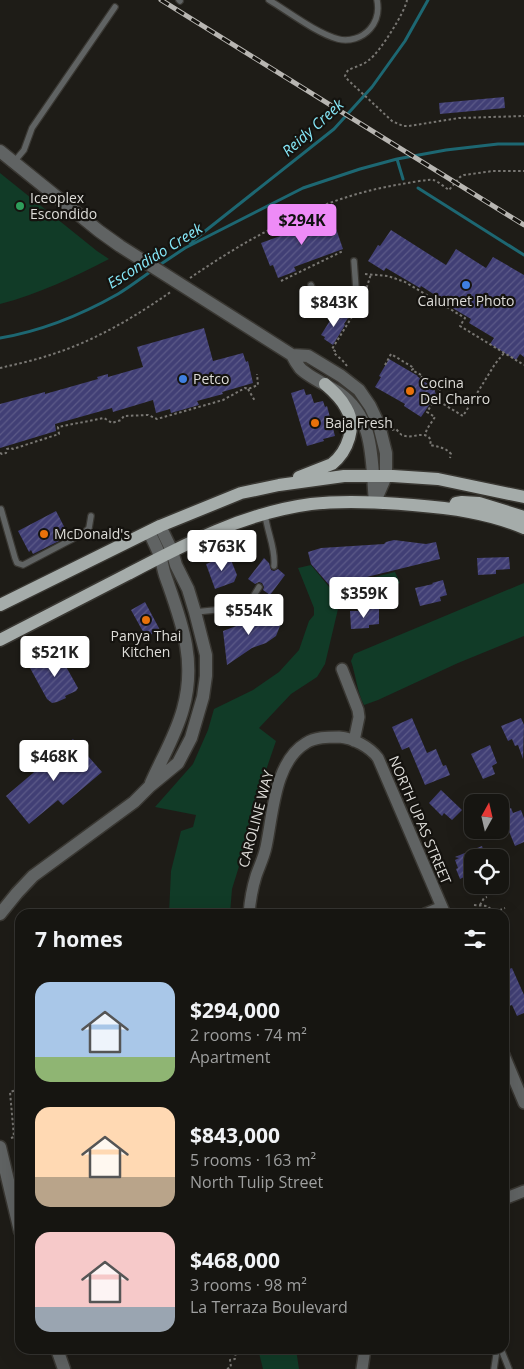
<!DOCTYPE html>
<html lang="en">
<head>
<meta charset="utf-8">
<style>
	:root { --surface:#161511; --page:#1f1e1a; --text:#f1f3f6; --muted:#9e9f9f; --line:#353431; --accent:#ee8bf7 }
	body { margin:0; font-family:"Open Sans",sans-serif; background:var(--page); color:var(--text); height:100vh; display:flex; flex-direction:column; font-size:19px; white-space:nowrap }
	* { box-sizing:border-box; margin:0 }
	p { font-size:16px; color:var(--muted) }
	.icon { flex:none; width:28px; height:28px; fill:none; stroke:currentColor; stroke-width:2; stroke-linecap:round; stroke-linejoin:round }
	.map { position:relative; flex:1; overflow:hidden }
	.side { position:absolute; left:15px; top:909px; width:494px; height:445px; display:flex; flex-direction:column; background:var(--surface); border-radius:15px; box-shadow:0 5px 20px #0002,0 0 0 1px var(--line) }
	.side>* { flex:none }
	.needle { width:32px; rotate:8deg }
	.controls { position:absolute; left:464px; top:794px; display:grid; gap:10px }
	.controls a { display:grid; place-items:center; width:45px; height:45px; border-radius:10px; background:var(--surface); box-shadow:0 5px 20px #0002,0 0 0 1px var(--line); font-size:25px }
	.price { position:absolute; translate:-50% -42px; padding:0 11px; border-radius:5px; background:#fff; color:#222; font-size:16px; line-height:32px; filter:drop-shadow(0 1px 2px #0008) }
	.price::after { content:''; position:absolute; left:50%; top:30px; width:15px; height:11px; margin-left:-8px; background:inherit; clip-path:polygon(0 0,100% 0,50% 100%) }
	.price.active { background:var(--accent); color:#111 }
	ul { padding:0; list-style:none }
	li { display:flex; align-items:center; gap:15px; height:125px; padding:0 20px }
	li span { display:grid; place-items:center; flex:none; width:140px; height:100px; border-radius:15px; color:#555 }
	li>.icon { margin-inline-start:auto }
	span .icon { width:60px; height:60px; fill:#fffc; stroke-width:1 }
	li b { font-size:21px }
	h2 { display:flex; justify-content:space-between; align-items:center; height:60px; padding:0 20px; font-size:21px }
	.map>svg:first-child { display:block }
	.grass { fill:#113b27 }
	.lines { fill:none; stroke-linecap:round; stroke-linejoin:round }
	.stream { stroke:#1d6772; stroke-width:3 }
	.building { fill:url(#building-hatch) }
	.service-casing { stroke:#393732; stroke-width:8 }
	.minor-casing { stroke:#393732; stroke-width:14 }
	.tertiary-casing { stroke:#393732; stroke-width:15 }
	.primary-casing { stroke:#393732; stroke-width:15 }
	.path { stroke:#797773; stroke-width:2; stroke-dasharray:2.5 2.5; stroke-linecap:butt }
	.service { stroke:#606363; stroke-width:5.5 }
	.minor { stroke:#606363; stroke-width:11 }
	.tertiary { stroke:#606363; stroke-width:12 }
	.primary { stroke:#a5acaa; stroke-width:12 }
	.rail-casing { stroke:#b8b6b2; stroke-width:5 }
	.rail { stroke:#15130f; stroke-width:3; stroke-dasharray:9; stroke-linecap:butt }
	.leisure-dot { fill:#2e9e5b; stroke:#15130f; stroke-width:2 }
	.shop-dot { fill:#3f7fe0; stroke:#15130f; stroke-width:2 }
	.food-dot { fill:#e8710a; stroke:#15130f; stroke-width:2 }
	.labels { text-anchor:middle; stroke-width:4.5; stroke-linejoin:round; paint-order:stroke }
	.poi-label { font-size:14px; fill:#deddd9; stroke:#15130f; text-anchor:start }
	.street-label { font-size:14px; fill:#deddd9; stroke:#15130f }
	.water-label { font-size:15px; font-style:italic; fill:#86e8f9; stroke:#15130f }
</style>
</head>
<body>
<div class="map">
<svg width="524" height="1369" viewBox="0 0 524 1369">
	<defs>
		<pattern id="building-hatch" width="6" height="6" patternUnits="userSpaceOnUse" patternTransform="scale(1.25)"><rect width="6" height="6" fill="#413f75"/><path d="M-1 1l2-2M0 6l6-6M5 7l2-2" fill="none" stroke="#5c5a88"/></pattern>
	</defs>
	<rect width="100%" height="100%" fill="#1e1c17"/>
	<path class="grass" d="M0,173L97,251L109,259C74,277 39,294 0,304Z
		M311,565L330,588L395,572L400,583L338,609L325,664L317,677L291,694L259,728L276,741L251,814L241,860L232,889L230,914H169L171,871L181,831L193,827L196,815L155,807L193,764L208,730L214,709L253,690L279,672L299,650L309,621L314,615V608L298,568Z
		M524,583V636L458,663L378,700L364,705C357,691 356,676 351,661L354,654Z
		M258,1349H296L299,1369H263Z"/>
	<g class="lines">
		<path class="stream" d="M397,159L403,179
			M418,188L524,255
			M190,243L334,129L372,87L405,41L428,0
			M158,266L185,248L303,188L360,169L397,159L446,150L498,144H524
			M0,338C42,331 81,315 118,294C130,287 141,278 153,270"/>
	</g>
	<path class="building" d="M504,97L505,108L440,114L439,103Z
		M332,217L343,249L294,267L296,271L278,278L273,265L270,266L261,243Z
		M391,230L446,265L456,249L486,268L493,257L524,275V357L520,354L516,360L490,344L494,338L469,323L471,319L434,297L435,295L421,286L420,288L386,268L384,271L368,261L378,245L380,246Z
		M336,311L348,318L344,324L345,325L333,345L324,339L325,337L321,335Z
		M204,328L213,361L243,353L246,362L248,361L253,383L222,392L223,394L197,401L199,405L171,413L170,409L156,413L153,400L113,412L112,408L55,424L56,431L0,448V404L45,392V394L98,379L97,377L108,374V377L143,367L137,347Z
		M389,359L418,376H417L422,380L434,388L436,395L421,417L404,406L405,404L375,387L381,377L379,376Z
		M304,389L306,395L311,394L314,403L323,401L325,407L327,406L335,436L323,439L324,441L307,446L291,393Z
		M56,511L69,536L33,554L31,550L29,552L18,531Z
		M394,540L426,544L436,542L440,559L330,586L311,564L308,552L321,548L384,544L386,542Z
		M229,555L237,575L234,582L215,589L206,564Z
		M509,557L510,569L496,570V574L478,575L477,558Z
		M264,558L269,563L271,570L274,571L278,569L285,575L270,595L263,590L264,587L262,583L259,582L255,584L248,579Z
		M443,580L447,595L440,597L441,601L420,606L415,588L433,584L432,583Z
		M145,602L160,630L146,637L131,610Z
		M367,609H379V624L369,625V628L351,629L350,611H367Z
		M273,612L274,623L280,626L276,636L266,643L252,648L227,665L223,631Z
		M67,650L71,659L64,663L78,688L76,691L65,696L66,698L57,702L52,703L47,699L30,668L43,661V663Z
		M412,718L427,753L436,749L443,766L446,765L450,775L425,785L409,747L402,750L392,727Z
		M521,718L524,725L523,759L518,745L515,746L512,739L508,741L501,726Z
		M73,739L102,772L63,805L58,800L29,824L6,796Z
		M490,745L497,763L492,766L495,774L483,779L471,754Z
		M441,790L462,810L452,820L444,813L442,816L429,803Z
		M511,808L513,813L521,810L524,818V842L515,846L501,812Z
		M482,846L486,858H472V876L465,880L464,877L460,879L456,869L458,868L455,860L459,858L455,857Z
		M512,968L524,995V1013L517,1016L512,1005L507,1007L504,999V971Z"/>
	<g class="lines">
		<g class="service-casing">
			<path id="service" d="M179,0L180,1
				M269,0C289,12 316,33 338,39C349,42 362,38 370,29C377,21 379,10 377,0
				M14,162L24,150L32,128L115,7
				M354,261L356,289
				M311,285L320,306
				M1,509L15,558L17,563L23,565L84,533L89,528L91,516
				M265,514C267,532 276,549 274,566
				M195,612L225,609L251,600L259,587
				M501,1349L509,1369
				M494,1369L497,1349"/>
		</g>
		<g class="minor-casing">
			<path id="minor" d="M342,669L358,710L359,717L354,741
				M249,914C250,901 252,889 256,876C259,867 264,857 266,847C273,815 274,762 306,743C315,737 328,737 339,737C353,738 370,747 378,758L445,914
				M425,914L442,907
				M504,1055L524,1103
				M504,1199L524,1191
				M362,1369L365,1349"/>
		</g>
		<g class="tertiary-casing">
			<path id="tertiary" d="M0,151L99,231L120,246L292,355C294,359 297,364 300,368C307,376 329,386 339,393C376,419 371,462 375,502
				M292,355L308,356L341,376L359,390L370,406L379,425L386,453V476L376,499
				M149,532C153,540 157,548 160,556C162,562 163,569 165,575C181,621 197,659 183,709C176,735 162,758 151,783
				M0,914L17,893L33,876L134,802L150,786L178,763L191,738L203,697L206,676V655L195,612L188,589L176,565L172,551L160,526
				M0,1147L20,1231
				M57,1349L64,1369"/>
		</g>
		<g class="primary-casing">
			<path id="primary" d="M299,477L332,464C348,451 357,426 346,408C341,398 333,391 325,384
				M453,509L456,503L462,502L479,503L524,517
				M0,605L160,526L241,493L279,485L344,476H393L438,479L524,497
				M0,640C43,618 85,596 128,574C187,543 244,513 311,504C345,500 379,502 413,505C451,508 489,513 524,528"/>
		</g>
		<path class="path" d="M407,0C405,12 380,52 369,60C363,65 355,67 348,70L345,76L348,80L392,121L403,126H409L459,118L524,116
			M365,274L388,276L405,282L465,318L460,326L524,365
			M190,278C254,234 325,196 402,184C408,183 428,179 433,180C438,181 444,187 449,190L460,177L464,175L493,171H524
			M281,281L343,251
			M327,301L335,309L351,319
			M385,365L391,354L414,368L412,370L421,375L420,376L441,390L427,412L435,417L427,429L425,435
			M347,366L343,361L334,353L335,351L332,349L363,299L371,274
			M0,368C17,364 36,360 53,354C96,340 135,317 172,291
			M248,389L255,401
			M435,399L463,416L495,364L504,353
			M392,430L396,429C397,430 401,435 402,435C413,440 424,429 431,440L430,445C438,447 445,447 451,454L450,458
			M0,453L2,454L6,453L7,449L11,448L13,449L59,434L58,427L104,418L112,423L121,420L124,416L148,415L157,419L223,400L245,388L248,389L258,385L257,374
			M474,905L487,906L492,910
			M480,905L484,898L487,897
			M495,912L505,908
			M11,1138L14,1137L10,1092L20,1089
			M227,1369L231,1367L230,1360L235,1359L236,1349"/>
		<use href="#service" class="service"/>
		<use href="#minor" class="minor"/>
		<use href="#tertiary" class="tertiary"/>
		<use href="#primary" class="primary"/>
		<g class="rail-casing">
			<path id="rail" d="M161,0L524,225"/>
		</g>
		<use href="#rail" class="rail"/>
	</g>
	<circle class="leisure-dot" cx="20" cy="206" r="5"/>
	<g class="shop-dot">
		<circle cx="466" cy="285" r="5"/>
		<circle cx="183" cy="379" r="5"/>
	</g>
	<g class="food-dot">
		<circle cx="410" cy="391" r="5"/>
		<circle cx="315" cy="423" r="5"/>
		<circle cx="44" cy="534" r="5"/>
		<circle cx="146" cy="620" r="5"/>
	</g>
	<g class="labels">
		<g class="poi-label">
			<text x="30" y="203">Iceoplex<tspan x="30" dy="16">Escondido</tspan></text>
			<text x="466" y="306" text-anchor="middle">Calumet Photo</text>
			<text x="193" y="384">Petco</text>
			<text x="420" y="388">Cocina<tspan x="420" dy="16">Del Charro</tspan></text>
			<text x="325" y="428">Baja Fresh</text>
			<text x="54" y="539">McDonald's</text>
			<text x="146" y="641" text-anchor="middle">Panya Thai<tspan x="146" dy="16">Kitchen</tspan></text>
		</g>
		<g class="street-label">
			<text transform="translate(256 819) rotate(-75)" y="5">CAROLINE WAY</text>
			<text transform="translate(420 820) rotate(67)" y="5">NORTH UPAS STREET</text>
		</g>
		<g class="water-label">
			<text transform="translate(313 128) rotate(-42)" y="5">Reidy Creek</text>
			<text transform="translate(155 256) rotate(-32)" y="5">Escondido Creek</text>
		</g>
	</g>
</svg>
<div class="controls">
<a><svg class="needle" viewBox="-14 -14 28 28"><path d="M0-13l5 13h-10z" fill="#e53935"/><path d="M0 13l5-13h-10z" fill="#9e9f9f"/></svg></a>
<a><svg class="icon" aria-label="locate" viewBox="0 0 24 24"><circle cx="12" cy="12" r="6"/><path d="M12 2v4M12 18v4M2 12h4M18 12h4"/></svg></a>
</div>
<b class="price active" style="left:302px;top:246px">$294K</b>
<b class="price" style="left:334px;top:328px">$843K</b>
<b class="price" style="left:222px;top:572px">$763K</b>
<b class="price" style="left:364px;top:619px">$359K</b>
<b class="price" style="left:249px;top:636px">$554K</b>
<b class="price" style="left:55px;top:678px">$521K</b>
<b class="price" style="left:54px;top:782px">$468K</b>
<section class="side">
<h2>7 homes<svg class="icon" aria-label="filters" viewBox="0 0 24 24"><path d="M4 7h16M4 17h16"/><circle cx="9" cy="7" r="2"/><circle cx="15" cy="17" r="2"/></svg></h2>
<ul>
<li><span style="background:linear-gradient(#a9c7e8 75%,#8fb573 0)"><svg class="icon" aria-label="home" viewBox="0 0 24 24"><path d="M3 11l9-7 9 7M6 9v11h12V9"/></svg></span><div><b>$294,000</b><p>2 rooms · 74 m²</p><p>Apartment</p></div></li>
<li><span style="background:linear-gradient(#ffd9b3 70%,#b9a48a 0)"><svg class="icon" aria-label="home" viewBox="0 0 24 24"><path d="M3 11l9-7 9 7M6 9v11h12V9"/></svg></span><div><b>$843,000</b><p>5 rooms · 163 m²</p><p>North Tulip Street</p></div></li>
<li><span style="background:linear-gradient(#f6c9c9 75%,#9aa5b1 0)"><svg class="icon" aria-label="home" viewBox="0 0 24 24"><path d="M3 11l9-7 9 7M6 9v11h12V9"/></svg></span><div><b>$468,000</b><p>3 rooms · 98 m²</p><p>La Terraza Boulevard</p></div></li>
</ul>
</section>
</div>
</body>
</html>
